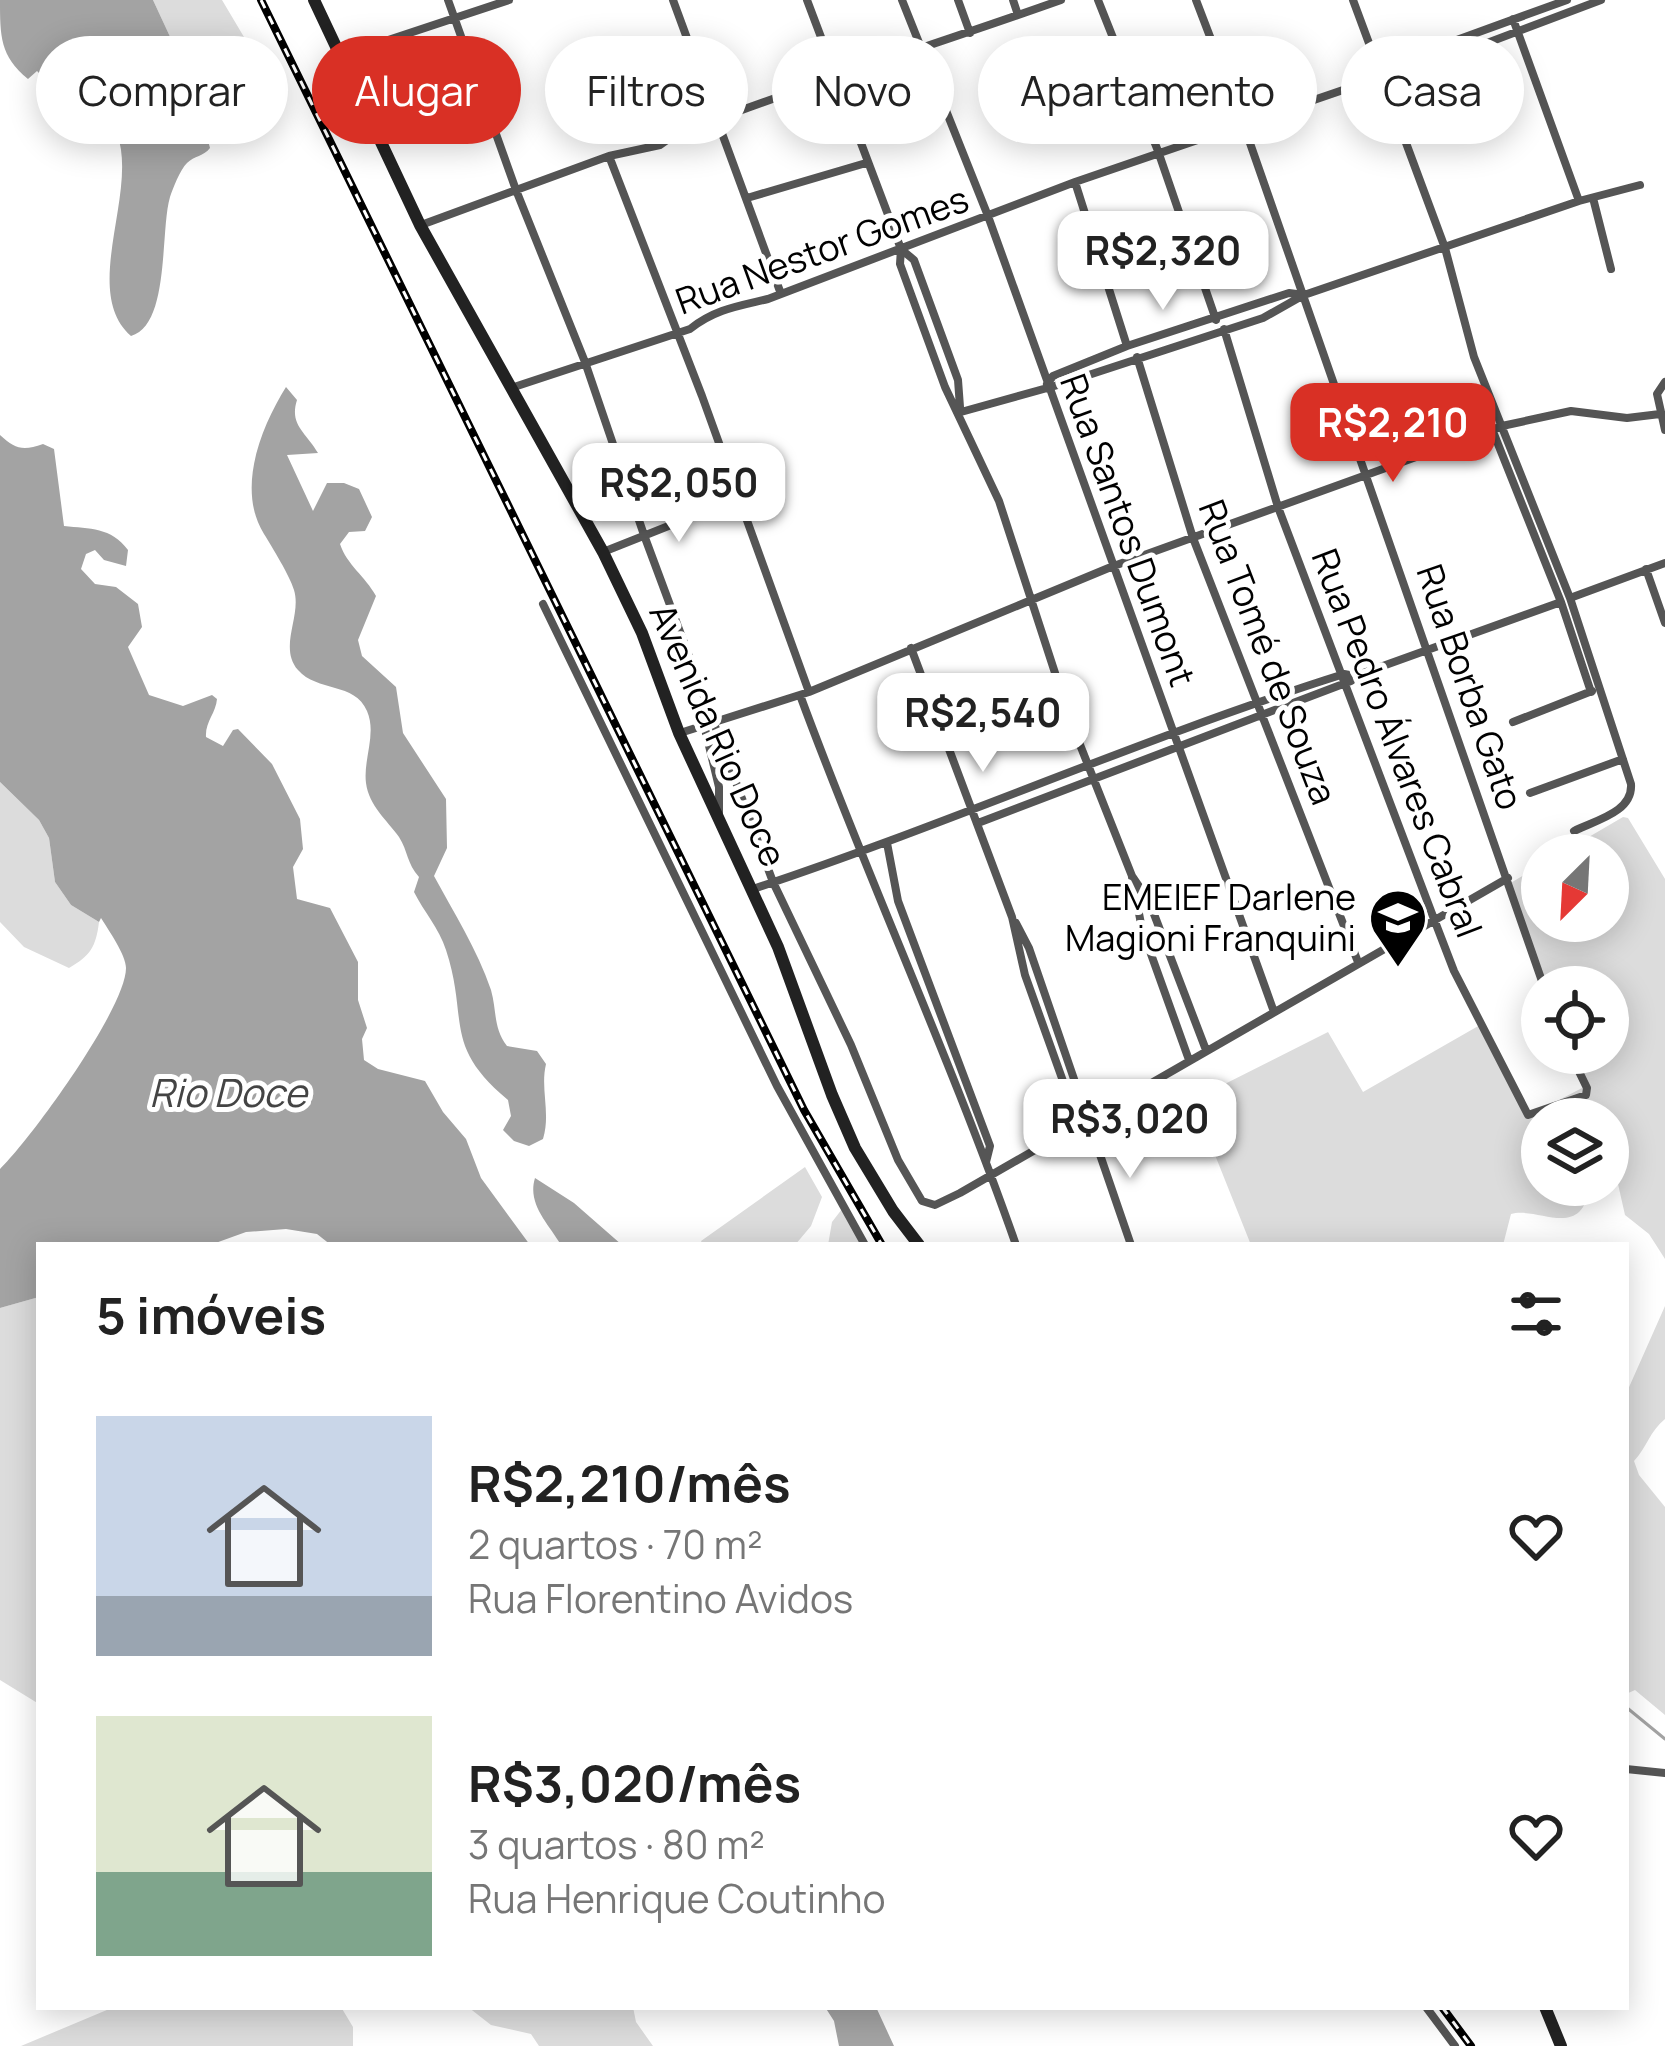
<!DOCTYPE html>
<html lang="pt">
<head>
<meta charset="utf-8">
<style>
	:root { --surface:#fff; --page:#f2f2f2; --text:#222; --muted:#767676; --accent:#d93025 }
	body { margin:0; font-family:Manrope,sans-serif; background:var(--page); color:var(--text); height:100vh; display:flex; flex-direction:column; font-size:45px; white-space:nowrap }
	* { box-sizing:border-box; margin:0 }
	p { font-size:39px; color:var(--muted) }
	.icon { flex:none; width:66px; height:66px; fill:none; stroke:currentColor; stroke-width:2; stroke-linecap:round; stroke-linejoin:round }
	.map { position:relative; flex:1; overflow:hidden }
	.sheet { position:absolute; left:36px; top:1242px; width:1593px; height:768px; display:flex; flex-direction:column; background:var(--surface); border-radius:0px; box-shadow:0 6px 30px #0003 }
	.sheet>* { flex:none }
	.hud { position:absolute; left:36px; top:36px; width:1593px; height:108px; display:flex; gap:24px }
	.needle { width:78px; rotate:204deg }
	.tools { position:absolute; left:1521px; top:834px; display:grid; gap:24px }
	.tools a { display:grid; place-items:center; width:108px; height:108px; border-radius:50%; background:var(--surface); box-shadow:0 6px 30px #0003; font-size:60px }
	.price { position:absolute; translate:-50% -102px; padding:0 27px; border-radius:24px; background:#fff; color:#222; font-size:39px; line-height:78px; filter:drop-shadow(0 3px 6px #0008) }
	.price::after { content:''; position:absolute; left:50%; top:72px; width:36px; height:27px; margin-left:-18px; background:inherit; clip-path:polygon(0 0,100% 0,50% 100%) }
	.price.selected { background:var(--accent); color:#fff }
	ul { padding:0; list-style:none }
	li { display:flex; align-items:center; gap:36px; height:300px; padding:0 60px }
	li span { display:grid; place-items:center; flex:none; width:336px; height:240px; border-radius:0px; color:#555 }
	li>.icon { margin-inline-start:auto }
	span .icon { width:144px; height:144px; fill:#fffc; stroke-width:1 }
	li b { font-size:51px }
	h2 { display:flex; justify-content:space-between; align-items:center; height:144px; padding:0 60px; font-size:51px }
	.chip { padding:0 42px; border-radius:54px; background:var(--surface); box-shadow:0 6px 30px #0003; font-size:42px; line-height:108px }
	.chip.selected { background:var(--accent); color:#fff }
	.map>svg:first-child { display:block }
	.green { fill:#dcdcdc }
	.water { fill:#a3a3a3 }
	.lines { fill:none; stroke-linecap:round; stroke-linejoin:round }
	.stream { stroke:#a3a3a3; stroke-width:3 }
	.street { stroke:#555; stroke-width:8 }
	.secondary { stroke:#222; stroke-width:12 }
	.rail-casing { stroke:#000; stroke-width:8 }
	.rail { stroke:#fff; stroke-width:3; stroke-dasharray:9; stroke-linecap:butt }
	.labels { text-anchor:middle; stroke-width:10; stroke-linejoin:round; paint-order:stroke }
	.street-label { font-size:36px; fill:#000; stroke:#fff }
	.poi-label { font-size:36px; fill:#000; stroke:#fff; text-anchor:end }
	.water-label { font-size:39px; font-style:italic; fill:#444; stroke:#fff }
</style>
</head>
<body>
<div class="map">
<svg width="1665" height="2046" viewBox="0 0 1665 2046">
	<rect width="100%" height="100%" fill="#fff"/>
	<path class="green" d="M153,0H222L269,79L234,84L179,79V56Z
		M0,782L39,820L49,838L55,882L71,905L99,922C96,947 90,956 69,968L24,947L0,922Z
		M1623,817L1628,818L1665,879V1259L1649,1234L1625,1215L1618,1184L1608,1169V1119H1542V1185H1589C1584,1242 1538,1206 1511,1214L1503,1245H1251L1193,1100L1328,1032L1363,1092L1480,1025L1530,1115L1584,1087L1572,1053H1608V987H1547L1509,884L1542,864V921H1608V855H1558Z
		M805,1167L822,1197L811,1226L795,1245H703L701,1241Z
		M842,1209L866,1245H828L832,1222Z
		M39,1297V1704L0,1680V1308Z
		M1665,1306V1419C1650,1431 1647,1447 1634,1461L1639,1475L1665,1507V1715L1635,1690L1626,1694V1394Z
		M114,2007H341L353,2027V2046H21Z
		M468,2007H633L636,2022L653,2046H539L531,2034L491,2025Z"/>
	<path class="water" d="M0,0H153L179,56L178,77L201,114L210,148C204,156 194,156 187,163C180,170 173,188 170,197C160,231 170,325 131,336C80,291 139,192 117,134L108,130L101,136L69,122L43,77L37,71L28,79C0,56 0,36 0,0Z
		M286,387L297,400C289,425 306,432 318,453L287,455L313,511L327,483H344L359,489L372,517L365,531L349,532L340,544C347,565 365,576 376,596L358,640L362,656L396,687L403,733L446,799L447,848L434,876C454,913 477,949 491,990C497,1011 493,1028 507,1046L537,1051L546,1064C540,1089 551,1113 543,1139L529,1146L514,1141L503,1130L511,1116L508,1100C442,1045 469,1020 446,950C439,928 424,912 414,892L419,877C407,864 408,851 399,837C387,820 369,806 366,783C363,759 377,734 367,711C355,682 317,692 298,670C278,647 302,616 294,590C290,576 272,547 264,534C236,489 261,427 286,387Z
		M0,435C15,449 23,451 43,444L54,449L64,526C90,529 111,527 128,550L126,566L104,560L95,550L86,554L81,569L95,584L116,587L138,604L142,627L128,647L149,695L183,706L212,695L217,699C216,713 205,722 206,737L223,746L233,730L238,729L272,764L300,819L303,849L293,867L297,899L330,908L358,962V1000L367,1028L362,1039L364,1060L378,1069L425,1081L443,1112L466,1139L481,1178L530,1245H331L317,1234L286,1229L246,1232L210,1245H39V1297L0,1308V1169C31,1139 126,1008 126,968C126,955 109,931 101,918L99,922L71,905L55,882L49,838L39,820L0,782Z
		M535,1178L574,1203L622,1245H561C548,1223 527,1204 535,1178Z
		M825,2007H876L894,2046H839L834,2021Z"/>
	<g class="lines">
		<path class="stream" d="M1626,1707L1665,1739"/>
		<path class="street" d="M448,0L516,190L585,362L644,535L773,882L851,1045L898,1160L922,1201L935,1205L960,1193L1508,878
			M673,0L781,294
			M807,0L901,249L900,264L945,387L999,501L1071,722L1132,876L1149,901L1206,1050
			M902,0L988,216L1274,1012
			M958,0L970,33
			M1013,0L1018,15
			M1098,0L1158,151L1216,320
			M1196,0L1243,123L1544,987
			M1353,0L1445,248L1474,357L1570,598L1631,784C1633,812 1596,820 1574,831
			M1513,19L1579,201
			M340,56L509,0
			M1423,60L1458,54L1601,0
			M715,120C829,77 946,41 1061,0
			M609,156L702,396L809,692
			M1075,182L1127,346
			M747,198L866,163
			M1593,198L1611,269
			M421,225L609,156L660,145L711,109
			M902,250L914,260L958,380L960,407
			M1224,329L1278,507L1434,919L1454,971L1528,1115L1586,1095L1587,1088L1570,1053
			M1137,357L1193,538L1358,962
			M1665,382L1657,394L1665,430
			M1047,384L1053,376L1127,346L1289,293L1304,295L1579,201L1640,185
			M511,388L690,329C715,309 739,306 768,299L1075,182L1381,77L1422,60L1443,45L1567,0
			M961,412L1058,385L1263,318L1302,296
			M1492,429L1561,602L1591,692
			M603,552L739,498
			M1646,569L1665,623
			M1570,598L1665,563
			M543,604L777,1086L865,1245
			M911,648L1012,917L1025,975L1078,1123L1090,1132
			M800,695C868,880 951,1059 1016,1245
			M1513,722L1592,691
			M704,725L719,787V813
			M680,733L809,692L1111,567L1502,426L1571,411L1627,418L1660,414
			M1530,793L1623,759
			M978,823L1351,681
			M887,843L898,901L990,1146L986,1162
			M1132,877L1142,929L1189,1060
			M753,889C952,823 1144,737 1344,674L1355,676L1561,602
			M1016,923L1029,948L1131,1245
			M1626,1769L1665,1773
			M1426,2007L1455,2046"/>
		<path class="secondary" d="M314,0L420,225L603,552L642,633L679,733L778,947L832,1095L855,1148L893,1211L919,1245
			M1545,2007L1561,2046"/>
		<g class="rail-casing">
			<path id="rail" d="M261,0L804,1110L882,1245
				M1442,2007L1471,2046"/>
		</g>
		<use href="#rail" class="rail"/>
	</g>
	<defs>
		<g id="school-pin" transform="scale(3)"><path d="M0 17L-7.5 6A9.5 9.5 0 1 1 7.5 6Z" fill="#000" stroke="#fff"/><path d="M0-5L7-2L0 1L-7-2ZM-4 1L0 2.5L4 1V4Q0 6-4 4Z" fill="#fff"/></g>
	</defs>
	<g fill-rule="evenodd">
		<use href="#school-pin" x="1398" y="918"/>
	</g>
	<g class="labels">
		<g class="street-label">
			<text transform="translate(822 250) rotate(-20)" y="13">Rua Nestor Gomes</text>
			<text transform="translate(1128 530) rotate(70)" y="13">Rua Santos Dumont</text>
			<text transform="translate(1268 652) rotate(69)" y="13">Rua Tomé de Souza</text>
			<text transform="translate(1470 687) rotate(71)" y="13">Rua Borba Gato</text>
			<text transform="translate(718 735) rotate(66)" y="13">Avenida Rio Doce</text>
			<text transform="translate(1397 743) rotate(69)" y="13">Rua Pedro Álvares Cabral</text>
		</g>
		<g class="poi-label">
			<text x="1356" y="910">EMEIEF Darlene<tspan x="1356" dy="41">Magioni Franquini</tspan></text>
		</g>
		<g class="water-label">
			<text x="228" y="1107">Rio Doce</text>
		</g>
	</g>
</svg>
<div class="tools">
<a><svg class="needle" viewBox="-14 -14 28 28"><path d="M0-13l5 13h-10z" fill="#e53935"/><path d="M0 13l5-13h-10z" fill="#767676"/></svg></a>
<a><svg class="icon" aria-label="locate" viewBox="0 0 24 24"><circle cx="12" cy="12" r="6"/><path d="M12 2v4M12 18v4M2 12h4M18 12h4"/></svg></a>
<a><svg class="icon" aria-label="layers" viewBox="0 0 24 24"><path d="M12 4l9 5-9 5-9-5zM3 14l9 5 9-5"/></svg></a>
</div>
<b class="price" style="left:1163px;top:313px">R$2,320</b>
<b class="price selected" style="left:1393px;top:485px">R$2,210</b>
<b class="price" style="left:679px;top:545px">R$2,050</b>
<b class="price" style="left:983px;top:775px">R$2,540</b>
<b class="price" style="left:1130px;top:1181px">R$3,020</b>
<div class="hud">
<a class="chip">Comprar</a>
<a class="chip selected">Alugar</a>
<a class="chip">Filtros</a>
<a class="chip">Novo</a>
<a class="chip">Apartamento</a>
<a class="chip">Casa</a>
</div>
<section class="sheet">
<h2>5 imóveis<svg class="icon" aria-label="filters" viewBox="0 0 24 24"><path d="M4 7h16M4 17h16"/><circle cx="9" cy="7" r="2"/><circle cx="15" cy="17" r="2"/></svg></h2>
<ul>
<li><span style="background:linear-gradient(#c9d6e8 75%,#9aa5b1 0)"><svg class="icon" aria-label="home" viewBox="0 0 24 24"><path d="M3 11l9-7 9 7M6 9v11h12V9"/></svg></span><div><b>R$2,210/mês</b><p>2 quartos · 70 m²</p><p>Rua Florentino Avidos</p></div><svg class="icon" aria-label="heart" viewBox="0 0 24 24"><path d="M12 20l-8-8c-3-5 5-10 8-4 3-6 11-1 8 4z"/></svg></li>
<li><span style="background:linear-gradient(#dfe7d0 65%,#7fa58c 0)"><svg class="icon" aria-label="home" viewBox="0 0 24 24"><path d="M3 11l9-7 9 7M6 9v11h12V9"/></svg></span><div><b>R$3,020/mês</b><p>3 quartos · 80 m²</p><p>Rua Henrique Coutinho</p></div><svg class="icon" aria-label="heart" viewBox="0 0 24 24"><path d="M12 20l-8-8c-3-5 5-10 8-4 3-6 11-1 8 4z"/></svg></li>
</ul>
</section>
</div>
</body>
</html>
